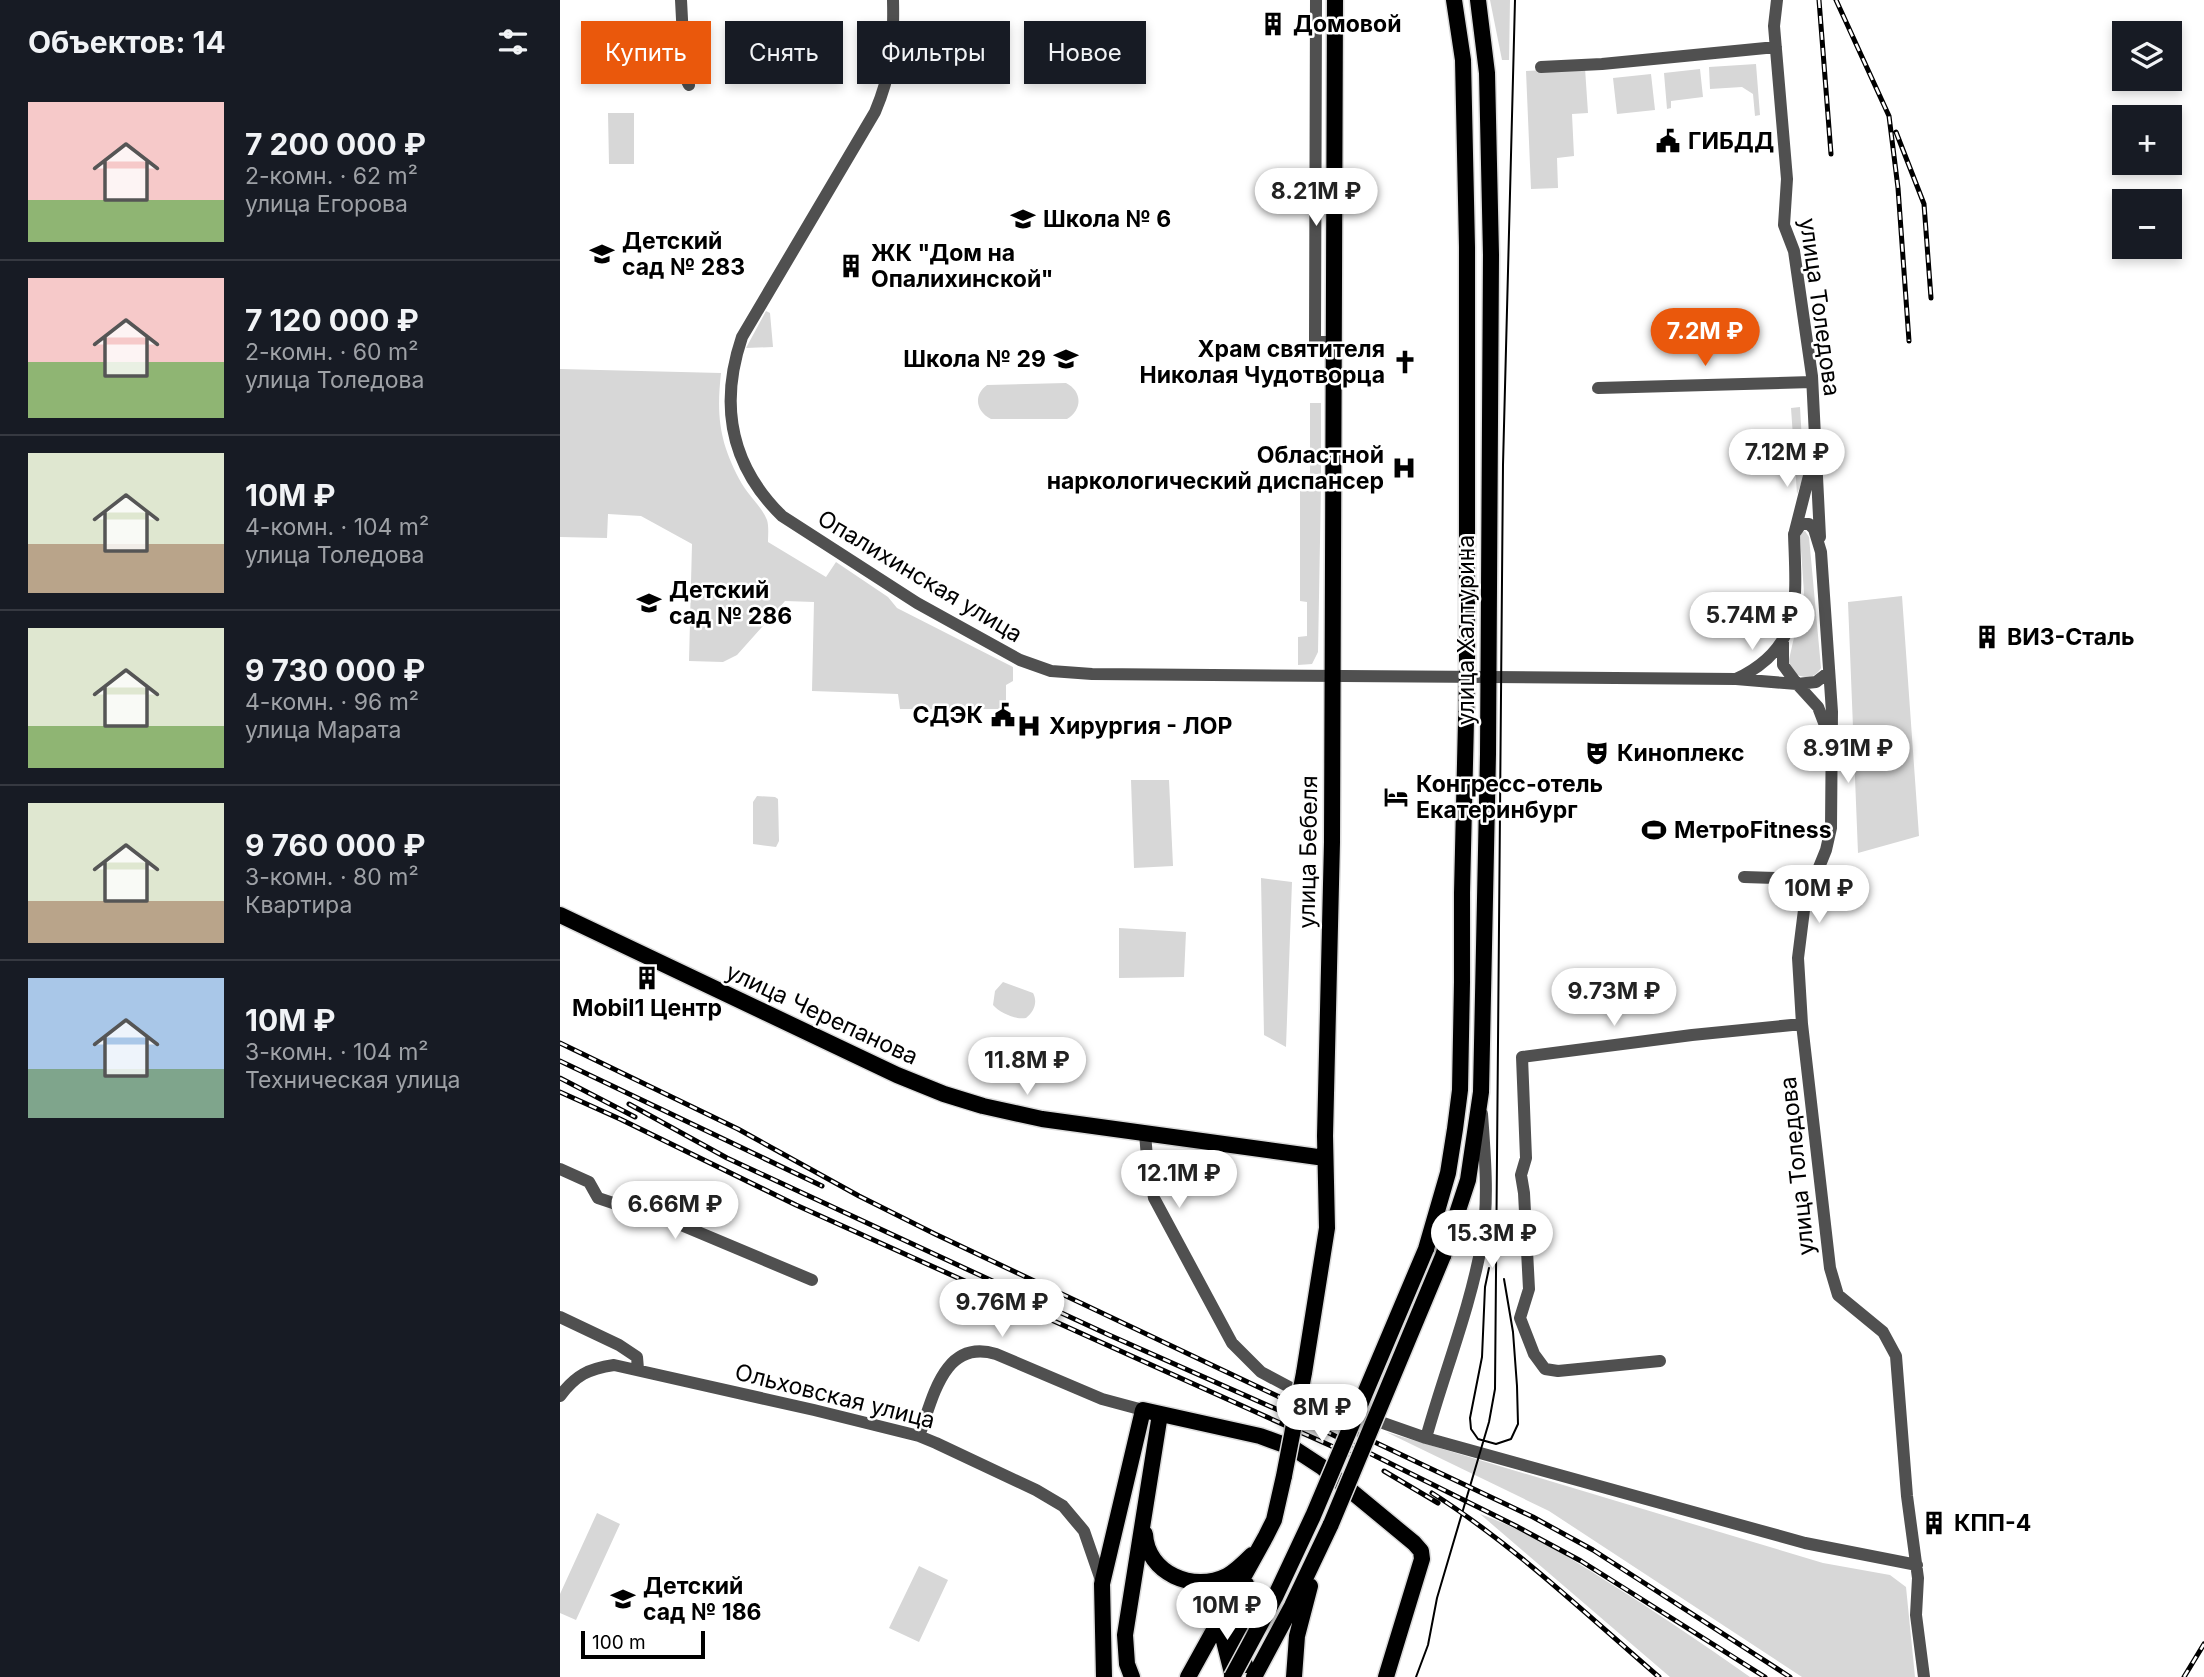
<!DOCTYPE html>
<html lang="ru">
<head>
<meta charset="utf-8">
<style>
	:root { --surface:#171b24; --page:#242831; --text:#f1f3f6; --muted:#9ea1a6; --line:#363941; --accent:#ea580c }
	body { margin:0; font-family:Inter,sans-serif; background:var(--page); color:var(--text); height:100vh; display:flex; flex-direction:column; font-size:26px; white-space:nowrap }
	* { box-sizing:border-box; margin:0 }
	p { font-size:23px; color:var(--muted) }
	.icon { flex:none; width:38px; height:38px; fill:none; stroke:currentColor; stroke-width:2; stroke-linecap:round; stroke-linejoin:round }
	.map { position:relative; flex:1; overflow:hidden }
	.drawer { display:flex; flex-direction:column; background:var(--surface); width:560px }
	.drawer>* { flex:none }
	.hud { position:absolute; left:21px; top:21px; width:665px; height:63px; display:flex; gap:14px }
	.controls { position:absolute; left:1552px; top:21px; display:grid; gap:14px }
	.controls a { display:grid; place-items:center; width:70px; height:70px; border-radius:0px; background:var(--surface); box-shadow:0 4px 10px #0003; font-size:35px }
	.scale { position:absolute; left:21px; bottom:18px; width:124px; box-sizing:border-box; padding-left:7px; border:4px solid #000; border-top:0; font-size:19px; line-height:24px; white-space:nowrap; color:#000; -webkit-text-stroke:5px #fff; paint-order:stroke }
	.price { position:absolute; translate:-50% -60px; padding:0 16px; border-radius:24px; background:#fff; color:#222; font-size:23px; line-height:46px; filter:drop-shadow(0 2px 4px #0008) }
	.price::after { content:''; position:absolute; left:50%; top:42px; width:21px; height:16px; margin-left:-10px; background:inherit; clip-path:polygon(0 0,100% 0,50% 100%) }
	.price.on { background:var(--accent); color:#fff }
	ul { padding:0; list-style:none }
	li { display:flex; align-items:center; gap:21px; height:175px; padding:0 28px }
	li+li { border-top:2px solid var(--line) }
	li span { display:grid; place-items:center; flex:none; width:196px; height:140px; border-radius:0px; color:#555 }
	li>.icon { margin-inline-start:auto }
	span .icon { width:84px; height:84px; fill:#fffc; stroke-width:1 }
	li b { font-size:30px }
	h2 { display:flex; justify-content:space-between; align-items:center; height:84px; padding:0 28px; font-size:30px }
	.pill { padding:0 24px; border-radius:0px; background:var(--surface); box-shadow:0 4px 10px #0003; font-size:24px; line-height:63px }
	.pill.on { background:var(--accent); color:#fff }
	main { display:flex; flex:1; min-height:0 }
	.map>svg:first-child { display:block }
	.green { fill:#d7d7d7 }
	.lines { fill:none; stroke-linecap:round; stroke-linejoin:round }
	.major-casing { stroke:#dbdbdb; stroke-width:19 }
	.minor { stroke:#505050; stroke-width:12 }
	.major { stroke:#000; stroke-width:16 }
	.tram { stroke:#000; stroke-width:2 }
	.rail-casing { stroke:#000; stroke-width:5 }
	.rail { stroke:#fff; stroke-width:2.5; stroke-dasharray:8; stroke-linecap:butt }
	.major-bridge-casing { stroke:#dbdbdb; stroke-width:19; stroke-linecap:butt }
	.major-bridge { stroke:#000; stroke-width:16 }
	.labels { text-anchor:middle; stroke-width:5; stroke-linejoin:round; paint-order:stroke }
	.poi-label { font-size:23px; font-weight:bold; fill:#000; stroke:#fff; text-anchor:start }
	.street-label { font-size:23px; fill:#000; stroke:#fff }
</style>
</head>
<body>
<main>
<section class="drawer">
<h2>Объектов: 14<svg class="icon" aria-label="filters" viewBox="0 0 24 24"><path d="M4 7h16M4 17h16"/><circle cx="9" cy="7" r="2"/><circle cx="15" cy="17" r="2"/></svg></h2>
<ul>
<li><span style="background:linear-gradient(#f6c9c9 70%,#8fb573 0)"><svg class="icon" aria-label="home" viewBox="0 0 24 24"><path d="M3 11l9-7 9 7M6 9v11h12V9"/></svg></span><div><b>7 200 000 ₽</b><p>2-комн. · 62 m²</p><p>улица Егорова</p></div></li>
<li><span style="background:linear-gradient(#f6c9c9 60%,#8fb573 0)"><svg class="icon" aria-label="home" viewBox="0 0 24 24"><path d="M3 11l9-7 9 7M6 9v11h12V9"/></svg></span><div><b>7 120 000 ₽</b><p>2-комн. · 60 m²</p><p>улица Толедова</p></div></li>
<li><span style="background:linear-gradient(#dfe7d0 65%,#b9a48a 0)"><svg class="icon" aria-label="home" viewBox="0 0 24 24"><path d="M3 11l9-7 9 7M6 9v11h12V9"/></svg></span><div><b>10M ₽</b><p>4-комн. · 104 m²</p><p>улица Толедова</p></div></li>
<li><span style="background:linear-gradient(#dfe7d0 70%,#8fb573 0)"><svg class="icon" aria-label="home" viewBox="0 0 24 24"><path d="M3 11l9-7 9 7M6 9v11h12V9"/></svg></span><div><b>9 730 000 ₽</b><p>4-комн. · 96 m²</p><p>улица Марата</p></div></li>
<li><span style="background:linear-gradient(#dfe7d0 70%,#b9a48a 0)"><svg class="icon" aria-label="home" viewBox="0 0 24 24"><path d="M3 11l9-7 9 7M6 9v11h12V9"/></svg></span><div><b>9 760 000 ₽</b><p>3-комн. · 80 m²</p><p>Квартира</p></div></li>
<li><span style="background:linear-gradient(#a9c7e8 65%,#7fa58c 0)"><svg class="icon" aria-label="home" viewBox="0 0 24 24"><path d="M3 11l9-7 9 7M6 9v11h12V9"/></svg></span><div><b>10M ₽</b><p>3-комн. · 104 m²</p><p>Техническая улица</p></div></li>
</ul>
</section>
<div class="map">
<svg width="1644" height="1677" viewBox="0 0 1644 1677">
	<rect width="100%" height="100%" fill="#fff"/>
	<path class="green" d="M930,0H950L949,60H942Z
		M1196,64L1200,115L1195,116L1193,94L1182,87L1150,89L1149,67Z
		M1025,68L1028,113L1012,114L1014,156L997,158L998,188L971,189L966,71Z
		M1140,69L1143,97L1111,101V108L1107,109L1104,73Z
		M1091,74L1095,110L1057,114L1053,78Z
		M48,113H74V164H49Z
		M206,311L210,313L213,347L186,348Z
		M0,369L161,373C156,418 160,444 182,484C189,496 202,507 207,520C209,526 208,536 208,542L266,577L276,562L328,597L337,608L453,667V681L446,685V709H340L338,694L252,691L254,602L225,601L177,655L163,662L129,661L132,544L81,516L48,514L47,538L0,537Z
		M506,383C522,391 523,409 507,419H431C416,412 413,395 427,385Z
		M750,403H761V474H750Z
		M1240,407L1244,476L1237,494L1231,408Z
		M761,486L758,652L752,664L738,665V637L747,636V602L740,601V487Z
		M1245,531L1249,537L1261,668C1253,681 1243,678 1231,672L1228,664L1244,593L1240,536L1242,532Z
		M1342,596L1359,836L1298,853L1288,602Z
		M571,780H609L613,866L574,868Z
		M197,796L215,797L218,799L219,841L216,847L193,844V802Z
		M701,878L732,882L726,1047L704,1035Z
		M559,928L626,932L624,977L559,978Z
		M443,982L473,993C478,1002 474,1012 466,1018C456,1020 440,1013 433,1005L435,991Z
		M826,1432L1263,1563L1330,1575L1346,1587L1355,1677H1242L989,1511Z
		M37,1513L60,1524L16,1620L0,1613V1594Z
		M920,1514C963,1529 1004,1554 1043,1579C1093,1610 1142,1643 1190,1677H1110Z
		M359,1566L388,1580L359,1642L329,1628Z"/>
	<g class="lines">
		<g class="major-casing">
			<path id="major" d="M0,915L337,1075L384,1094L423,1106L482,1119L765,1158
				M866,1249L888,1173L895,1129L900,1090L902,982V893L907,677V247L903,60L894,0
				M883,1256L908,1180L921,1092L928,754L931,255L927,73L918,0
				M744,1373L767,1228L765,1136L772,842L775,0
				M585,1534C587,1573 633,1593 667,1576C676,1571 684,1563 692,1555
				M666,1614L664,1641L673,1677
				M685,1665C676,1636 679,1613 686,1584
				M544,1677L542,1584L583,1410L700,1436L733,1448L762,1467L854,1543L861,1551L862,1559L826,1677
				M572,1677L567,1664L565,1635L600,1414
				M628,1677L706,1536L714,1520L724,1476
				M694,1677L732,1606L771,1524
				M734,1677L737,1636L750,1586"/>
		</g>
		<path class="minor" d="M121,0L125,77L129,85
			M333,0C334,43 332,72 315,112L182,337C159,405 170,465 222,516L357,603L460,660L491,671L532,674L1176,679L1237,684L1258,707L1271,741
			M756,0L755,342H775
			M1217,0L1214,26L1227,179L1224,225L1234,251L1252,376L1260,537
			M981,67L1042,64L1216,47
			M1038,388L1252,382
			M1235,531L1252,464
			M1223,642V665L1237,684L1256,682L1269,672
			M1176,679C1244,647 1236,599 1234,534L1241,524H1249L1254,529L1261,552L1272,712L1271,828L1266,850L1245,902L1238,958L1242,1024L1270,1268L1278,1295L1323,1332L1336,1356L1347,1496L1358,1578L1356,1615L1364,1677
			M1184,877L1215,878L1257,872
			M585,1133L587,1158L594,1198L672,1343L701,1372L746,1396L866,1438L1245,1543L1357,1565
			M0,1169L29,1182L38,1198L56,1204L72,1200L95,1214L252,1280
			M0,1317L59,1345L77,1357L78,1369
			M1100,1361L998,1371L985,1369L974,1354L960,1318L969,1289L964,1193L961,1175L966,1158L962,1057L1132,1035L1242,1024
			M0,1396C16,1375 28,1369 54,1365L254,1410L359,1436L376,1443L476,1490L503,1506L524,1531L542,1583
			M359,1436C373,1399 383,1338 436,1354L542,1399L583,1410
			M866,1438C884,1373 910,1309 922,1242C929,1201 925,1156 922,1114"/>
		<use href="#major" class="major"/>
		<path class="tram" d="M929,1268L925,1287L922,1357L910,1418L911,1429L918,1439L936,1444L951,1439L958,1424L957,1386L953,1332L944,1279
			M856,1677L868,1645L877,1598L929,1422L935,1389L943,465L955,0"/>
		<g class="rail-casing">
			<path id="rail" d="M1259,0L1271,154
				M1276,0L1329,116L1338,188L1349,341
				M1336,132L1364,204L1371,298
				M0,1043L178,1129L299,1196L375,1234L973,1517L1033,1550L1230,1677
				M0,1061L262,1186
				M0,1078L75,1117
				M0,1092L60,1119L236,1205L798,1458
				M69,1104L167,1158L549,1335L759,1428L956,1526L1021,1561L1205,1677
				M824,1471L878,1503
				M872,1493C954,1545 1026,1614 1099,1677
				M1624,1677L1644,1644"/>
		</g>
		<use href="#rail" class="rail"/>
		<g class="major-bridge-casing">
			<path id="major-bridge" d="M724,1476L744,1373
				M771,1524L883,1256
				M672,1677L715,1597L753,1516L866,1249"/>
		</g>
		<use href="#major-bridge" class="major-bridge"/>
	</g>
	<defs>
		<g id="building-bare" transform="scale(1.89)"><path d="M-4-6H4V6H1V3H-1V6H-4ZM-2.5-4.3h1.7v1.8h-1.7ZM.8-4.3h1.7v1.8H.8ZM-2.5-1h1.7V.8h-1.7ZM.8-1h1.7V.8H.8Z" fill="#000" stroke="#fff" stroke-width="2.5" paint-order="stroke"/></g>
		<g id="civic-bare" transform="scale(1.89)"><path d="M-.6-6.5H3V-4.5H.6V-3L4-1V1h2V6H-6V1h2V-1L-.6-3ZM-1.2 2.5V6h2.4V2.5Z" fill="#000" stroke="#fff" stroke-width="2.5" paint-order="stroke"/></g>
		<g id="school-bare" transform="scale(1.89)"><path d="M0-5L7-2L0 1L-7-2ZM-4 1L0 2.5L4 1V4Q0 6-4 4Z" fill="#000" stroke="#fff" stroke-width="2.5" paint-order="stroke"/></g>
		<g id="church-bare" transform="scale(1.89)"><path d="M-1.2-6h2.4v3.5h3.3v2.4h-3.3V6h-2.4V-.1h-3.3v-2.4h3.3Z" fill="#000" stroke="#fff" stroke-width="2.5" paint-order="stroke"/></g>
		<g id="hospital-bare" transform="scale(1.89)"><path d="M-5-5h3v3.5h4V-5h3V5h-3V1.5h-4V5h-3Z" fill="#000" stroke="#fff" stroke-width="2.5" paint-order="stroke"/></g>
		<g id="theatre-bare" transform="scale(1.89)"><path d="M-5-5.5Q0-4 5-5.5V0Q5 5 0 6Q-5 5-5 0ZM-3.3-2.5H-1v1.5H-3.3ZM1-2.5H3.3v1.5H1ZM-2.8 1Q0 5.5 2.8 1Z" fill="#000" stroke="#fff" stroke-width="2.5" paint-order="stroke"/></g>
		<g id="hotel-bare" transform="scale(1.89)"><path d="M-6-4.5h1.5V1H6V5H4.5V3h-9V5H-6ZM-4 0a1.8 1.8 0 1 1 3.6 0ZM.5 0V-2.5h3Q6-2.5 6 0Z" fill="#000" stroke="#fff" stroke-width="2.5" paint-order="stroke"/></g>
		<g id="stadium-bare" transform="scale(1.89)"><path d="M0-5a6.5 5 0 1 0 0 10a6.5 5 0 1 0 0-10ZM-3.5-1.8h7v3.6h-7Z" fill="#000" stroke="#fff" stroke-width="2.5" paint-order="stroke"/></g>
	</defs>
	<g fill-rule="evenodd">
		<use href="#building-bare" x="713" y="24"/>
		<use href="#civic-bare" x="1108" y="141"/>
		<use href="#school-bare" x="463" y="219"/>
		<use href="#school-bare" x="42" y="254"/>
		<use href="#building-bare" x="291" y="266"/>
		<use href="#school-bare" x="506" y="359"/>
		<use href="#church-bare" x="845" y="362"/>
		<use href="#hospital-bare" x="844" y="468"/>
		<use href="#school-bare" x="89" y="603"/>
		<use href="#building-bare" x="1427" y="637"/>
		<use href="#civic-bare" x="443" y="715"/>
		<use href="#hospital-bare" x="469" y="726"/>
		<use href="#theatre-bare" x="1037" y="753"/>
		<use href="#hotel-bare" x="836" y="797"/>
		<use href="#stadium-bare" x="1094" y="830"/>
		<use href="#building-bare" x="87" y="978"/>
		<use href="#building-bare" x="1374" y="1523"/>
		<use href="#school-bare" x="63" y="1599"/>
	</g>
	<g class="labels">
		<g class="poi-label">
			<text x="733" y="32">Домовой</text>
			<text x="1128" y="149">ГИБДД</text>
			<text x="483" y="227">Школа № 6</text>
			<text x="62" y="249">Детский<tspan x="62" dy="26">сад № 283</tspan></text>
			<text x="311" y="261">ЖК "Дом на<tspan x="311" dy="26">Опалихинской"</tspan></text>
			<text x="825" y="357" text-anchor="end">Храм святителя<tspan x="825" dy="26">Николая Чудотворца</tspan></text>
			<text x="486" y="367" text-anchor="end">Школа № 29</text>
			<text x="824" y="463" text-anchor="end">Областной<tspan x="824" dy="26">наркологический диспансер</tspan></text>
			<text x="109" y="598">Детский<tspan x="109" dy="26">сад № 286</tspan></text>
			<text x="1447" y="645">ВИЗ-Сталь</text>
			<text x="423" y="723" text-anchor="end">СДЭК</text>
			<text x="489" y="734">Хирургия - ЛОР</text>
			<text x="1057" y="761">Киноплекс</text>
			<text x="856" y="792">Конгресс-отель<tspan x="856" dy="26">Екатеринбург</tspan></text>
			<text x="1114" y="838">МетроFitness</text>
			<text x="87" y="1016" text-anchor="middle">Mobil1 Центр</text>
			<text x="1394" y="1531">КПП-4</text>
			<text x="83" y="1594">Детский<tspan x="83" dy="26">сад № 186</tspan></text>
		</g>
		<g class="street-label">
			<text transform="translate(1260 307) rotate(82)" y="8">улица Толедова</text>
			<text transform="translate(360 576) rotate(31)" y="8">Опалихинская улица</text>
			<text transform="translate(906 630) rotate(-90)" y="8">улица Халтурина</text>
			<text transform="translate(748 852) rotate(-89)" y="8">улица Бебеля</text>
			<text transform="translate(262 1014) rotate(25)" y="8">улица Черепанова</text>
			<text transform="translate(1237 1166) rotate(-96)" y="8">улица Толедова</text>
			<text transform="translate(275 1396) rotate(14)" y="8">Ольховская улица</text>
		</g>
	</g>
</svg>
<div class="controls">
<a><svg class="icon" aria-label="layers" viewBox="0 0 24 24"><path d="M12 4l9 5-9 5-9-5zM3 14l9 5 9-5"/></svg></a>
<a>+</a>
<a>−</a>
</div>
<div class="scale">100 m</div>
<b class="price" style="left:756px;top:228px">8.21M ₽</b>
<b class="price on" style="left:1145px;top:368px">7.2M ₽</b>
<b class="price" style="left:1227px;top:489px">7.12M ₽</b>
<b class="price" style="left:1192px;top:652px">5.74M ₽</b>
<b class="price" style="left:1288px;top:785px">8.91M ₽</b>
<b class="price" style="left:1259px;top:925px">10M ₽</b>
<b class="price" style="left:1054px;top:1028px">9.73M ₽</b>
<b class="price" style="left:467px;top:1097px">11.8M ₽</b>
<b class="price" style="left:619px;top:1210px">12.1M ₽</b>
<b class="price" style="left:115px;top:1241px">6.66M ₽</b>
<b class="price" style="left:932px;top:1270px">15.3M ₽</b>
<b class="price" style="left:442px;top:1339px">9.76M ₽</b>
<b class="price" style="left:762px;top:1444px">8M ₽</b>
<b class="price" style="left:667px;top:1642px">10M ₽</b>
<div class="hud">
<a class="pill on">Купить</a>
<a class="pill">Снять</a>
<a class="pill">Фильтры</a>
<a class="pill">Новое</a>
</div>
</div>
</main>
</body>
</html>
